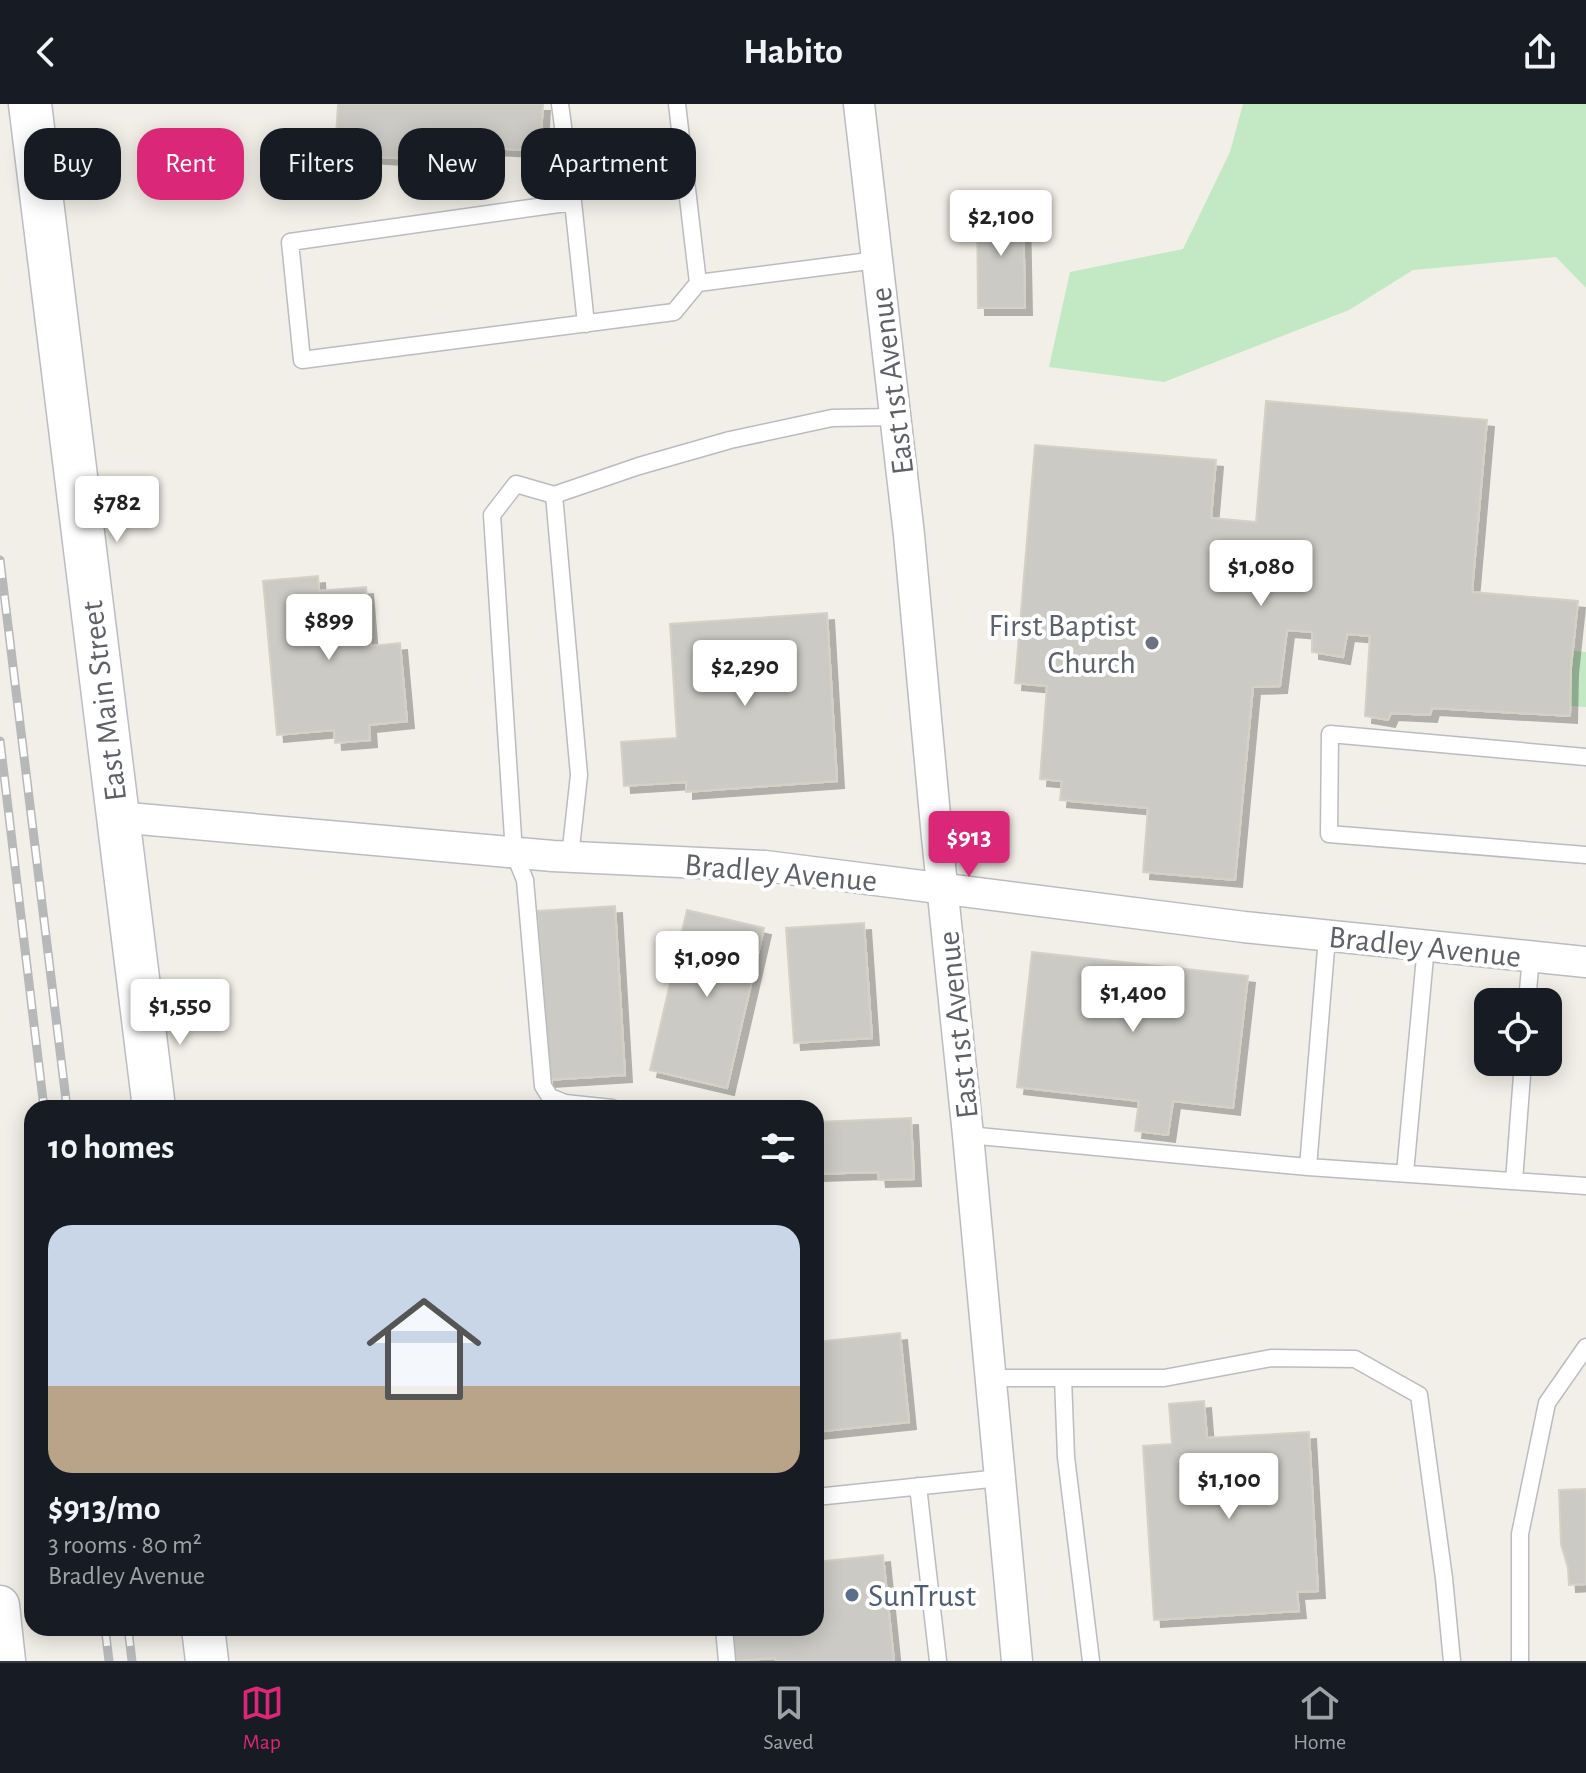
<!DOCTYPE html>
<html lang="en">
<head>
<meta charset="utf-8">
<style>
	:root { --surface:#171b24; --page:#242831; --text:#f1f3f6; --muted:#9ea1a6; --line:#363941; --accent:#db2777 }
	body { margin:0; font-family:"Alegreya Sans",sans-serif; background:var(--page); color:var(--text); height:100vh; display:flex; flex-direction:column; font-size:30px; white-space:nowrap }
	* { box-sizing:border-box; margin:0 }
	p { font-size:26px; color:var(--muted) }
	.icon { flex:none; width:44px; height:44px; fill:none; stroke:currentColor; stroke-width:2; stroke-linecap:round; stroke-linejoin:round }
	.map { position:relative; flex:1; overflow:hidden }
	.panel { position:absolute; left:24px; top:996px; width:800px; height:536px; display:flex; flex-direction:column; background:var(--surface); border-radius:24px; box-shadow:0 4px 20px #0003 }
	.panel>* { flex:none }
	.hud { position:absolute; left:24px; top:24px; width:800px; height:72px; display:flex; gap:16px }
	.controls { position:absolute; left:1474px; top:884px; display:grid; gap:16px }
	.controls a { display:grid; place-items:center; width:88px; height:88px; border-radius:16px; background:var(--surface); box-shadow:0 4px 20px #0003; font-size:40px }
	.price { position:absolute; translate:-50% -68px; padding:0 18px; border-radius:8px; background:#fff; color:#222; font-size:26px; line-height:52px; filter:drop-shadow(0 2px 4px #0008) }
	.price::after { content:''; position:absolute; left:50%; top:48px; width:24px; height:18px; margin-left:-12px; background:inherit; clip-path:polygon(0 0,100% 0,50% 100%) }
	.price.selected { background:var(--accent); color:#fff }
	ul { padding:0; list-style:none }
	li { display:grid; align-content:center; gap:16px; height:424px; padding:0 24px }
	li span { display:grid; place-items:center; height:248px; border-radius:24px; color:#555 }
	li>.icon { margin-inline-start:auto }
	span .icon { width:144px; height:144px; fill:#fffc; stroke-width:1 }
	li b { font-size:34px }
	h2 { display:flex; justify-content:space-between; align-items:center; height:96px; padding:0 24px; font-size:34px }
	.chip { padding:0 28px; border-radius:24px; background:var(--surface); box-shadow:0 4px 20px #0003; font-size:28px; line-height:72px }
	.chip.selected { background:var(--accent); color:#fff }
	header { display:flex; justify-content:space-between; align-items:center; height:104px; padding:0 24px; background:var(--surface); font-size:36px; font-weight:700 }
	.dock { display:flex; justify-content:space-around; align-items:center; height:112px; border-top:2px solid var(--line); background:var(--surface); font-size:22px; color:var(--muted) }
	.dock a { display:grid; justify-items:center; gap:4px }
	.dock .selected { color:var(--accent) }
	.map>svg:first-child { display:block }
	.green { fill:#c2e9c3 }
	.building { fill:#cccac4; stroke:#d6d1c4; stroke-width:2; filter:url(#shadow) }
	.lines { fill:none; stroke-linecap:round; stroke-linejoin:round }
	.service-casing { stroke:#b9bcc1; stroke-width:19 }
	.minor-casing { stroke:#b9bcc1; stroke-width:33 }
	.tertiary-casing { stroke:#b9bcc1; stroke-width:41 }
	.secondary-casing { stroke:#babdc3; stroke-width:45 }
	.service { stroke:#fff; stroke-width:16 }
	.minor { stroke:#fff; stroke-width:30 }
	.tertiary { stroke:#fff; stroke-width:38 }
	.secondary { stroke:#fff; stroke-width:42 }
	.rail-casing { stroke:#b7b8b9; stroke-width:9 }
	.rail { stroke:#fff; stroke-width:6; stroke-dasharray:18; stroke-linecap:butt }
	.worship-dot { fill:#6b7280; stroke:#fff; stroke-width:3 }
	.service-dot { fill:#5c6f8a; stroke:#fff; stroke-width:3 }
	.labels { text-anchor:middle; stroke-width:8; stroke-linejoin:round; paint-order:stroke }
	.street-label { font-size:32px; fill:#5e6268; stroke:#fff }
	.worship-label { font-size:32px; fill:#5b616d; stroke:#fff; text-anchor:end }
	.service-label { font-size:32px; fill:#4e5e75; stroke:#fff; text-anchor:start }
</style>
</head>
<body>
<header><svg class="icon" aria-label="back" viewBox="0 0 24 24"><path d="M15 5l-7 7 7 7"/></svg>Habito<svg class="icon" aria-label="share" viewBox="0 0 24 24"><path d="M12 15V3M7 8l5-5 5 5M5 13v7h14v-7"/></svg></header>
<div class="map">
<svg width="1586" height="1557" viewBox="0 0 1586 1557">
	<defs>
		<filter id="shadow"><feDropShadow dx="7" dy="7" stdDeviation="0" flood-color="#0004"/></filter>
	</defs>
	<rect width="100%" height="100%" fill="#f1efe7"/>
	<path class="green" d="M1243,0H1586V184L1556,153L1413,166L1349,206L1164,278L1049,263L1070,168L1183,145L1230,48Z
		M1573,547L1586,548V603L1570,602Z"/>
	<path class="building" d="M338,0H543L540,47L459,42L458,58L335,50Z
		M1023,103L1025,204H978L977,104Z
		M1266,297L1487,316L1472,488L1578,497L1571,563L1570,612L1432,604L1430,611L1391,609L1388,616L1365,612L1370,532L1347,530L1343,553L1312,548V528L1287,526L1280,582L1253,583L1235,776L1143,768L1148,704L1060,696L1062,677L1040,675L1047,582L1015,579L1035,341L1216,356L1211,414L1256,418Z
		M318,472L319,487L366,483L371,542L400,539L407,617L369,621L370,636L335,639L334,626L277,631L263,477Z
		M827,509L837,677L686,688V678L624,682L621,638L677,634L670,520Z
		M615,802L625,971L547,976L537,807Z
		M687,806L764,824L727,984L650,966Z
		M864,819L872,934L794,939L786,824Z
		M1032,848L1248,872L1233,1004L1173,997L1168,1031L1135,1027L1139,997L1017,983Z
		M911,1014L914,1075L879,1076L878,1068L816,1070V1018Z
		M900,1229L909,1318L816,1328V1238Z
		M1204,1297L1207,1334L1309,1328L1318,1487L1297,1488L1299,1507L1154,1516L1143,1342L1172,1340L1169,1300Z
		M1586,1385V1480L1569,1481L1568,1464L1561,1440L1559,1386Z
		M883,1451L894,1557H776L775,1554L733,1557L730,1524H816V1458Z"/>
	<g class="lines">
		<g class="service-casing">
			<path id="service" d="M560,0L573,98L290,138L302,256L674,208L698,179L877,156
				M677,0L698,179
				M573,98L586,220
				M554,391L639,362L730,336L832,314L896,313
				M1586,653L1330,630L1329,730L1586,751
				M570,753L579,671L554,391L516,380L492,411L514,749L525,776L543,982L550,993L565,999L612,1004
				M1527,898L1531,852
				M968,1031L1308,1063L1586,1082
				M1308,1063L1327,833
				M1405,1069L1426,842
				M1514,1077L1523,958
				M991,1274H1164L1271,1254L1355,1255L1419,1291L1444,1474L1452,1557
				M1063,1274L1066,1353L1091,1557
				M918,1382L938,1557
				M816,1393L1000,1374
				M724,1524L727,1557
				M1520,1557V1430L1547,1299L1586,1243"/>
		</g>
		<g class="minor-casing">
			<path id="minor" d="M859,0L909,431L937,733L968,1031L1017,1557
				M117,713L553,752L765,762L1244,823L1586,858"/>
		</g>
		<g class="tertiary-casing">
			<path id="tertiary" d="M0,1501L6,1557"/>
		</g>
		<g class="secondary-casing">
			<path id="secondary" d="M30,0L154,1004
				M203,1524L207,1557"/>
		</g>
		<use href="#service" class="service"/>
		<use href="#minor" class="minor"/>
		<use href="#tertiary" class="tertiary"/>
		<use href="#secondary" class="secondary"/>
		<g class="rail-casing">
			<path id="rail" d="M0,456L67,1004
				M0,637L44,1004
				M105,1524L109,1557
				M128,1524L132,1557"/>
		</g>
		<use href="#rail" class="rail"/>
	</g>
	<circle class="worship-dot" cx="1152" cy="539" r="8"/>
	<circle class="service-dot" cx="852" cy="1491" r="8"/>
	<g class="labels">
		<g class="street-label">
			<text transform="translate(891 277) rotate(-97)" y="11">East 1st Avenue</text>
			<text transform="translate(103 597) rotate(-97)" y="11">East Main Street</text>
			<text transform="translate(781 768) rotate(5)" y="11">Bradley Avenue</text>
			<text transform="translate(1425 842) rotate(6)" y="11">Bradley Avenue</text>
			<text transform="translate(957 921) rotate(-96)" y="11">East 1st Avenue</text>
		</g>
		<g class="worship-label">
			<text x="1136" y="532">First Baptist<tspan x="1136" dy="37">Church</tspan></text>
		</g>
		<g class="service-label">
			<text x="868" y="1502">SunTrust</text>
		</g>
	</g>
</svg>
<div class="controls">
<a><svg class="icon" aria-label="locate" viewBox="0 0 24 24"><circle cx="12" cy="12" r="6"/><path d="M12 2v4M12 18v4M2 12h4M18 12h4"/></svg></a>
</div>
<b class="price" style="left:1001px;top:154px">$2,100</b>
<b class="price" style="left:117px;top:440px">$782</b>
<b class="price" style="left:1261px;top:504px">$1,080</b>
<b class="price" style="left:329px;top:558px">$899</b>
<b class="price" style="left:745px;top:604px">$2,290</b>
<b class="price selected" style="left:969px;top:775px">$913</b>
<b class="price" style="left:707px;top:895px">$1,090</b>
<b class="price" style="left:1133px;top:930px">$1,400</b>
<b class="price" style="left:180px;top:943px">$1,550</b>
<b class="price" style="left:1229px;top:1417px">$1,100</b>
<div class="hud">
<a class="chip">Buy</a>
<a class="chip selected">Rent</a>
<a class="chip">Filters</a>
<a class="chip">New</a>
<a class="chip">Apartment</a>
</div>
<section class="panel">
<h2>10 homes<svg class="icon" aria-label="filters" viewBox="0 0 24 24"><path d="M4 7h16M4 17h16"/><circle cx="9" cy="7" r="2"/><circle cx="15" cy="17" r="2"/></svg></h2>
<ul>
<li><span style="background:linear-gradient(#c9d6e8 65%,#b9a48a 0)"><svg class="icon" aria-label="home" viewBox="0 0 24 24"><path d="M3 11l9-7 9 7M6 9v11h12V9"/></svg></span><div><b>$913/mo</b><p>3 rooms · 80 m²</p><p>Bradley Avenue</p></div></li>
</ul>
</section>
</div>
<nav class="dock">
<a class="selected"><svg class="icon" aria-label="map" viewBox="0 0 24 24"><path d="M3 6l6-2 6 2 6-2v14l-6 2-6-2-6 2zM9 4v14M15 6v14"/></svg>Map</a>
<a><svg class="icon" aria-label="saved" viewBox="0 0 24 24"><path d="M7 4h10v16l-5-4-5 4z"/></svg>Saved</a>
<a><svg class="icon" aria-label="home" viewBox="0 0 24 24"><path d="M3 11l9-7 9 7M6 9v11h12V9"/></svg>Home</a>
</nav>
</body>
</html>
